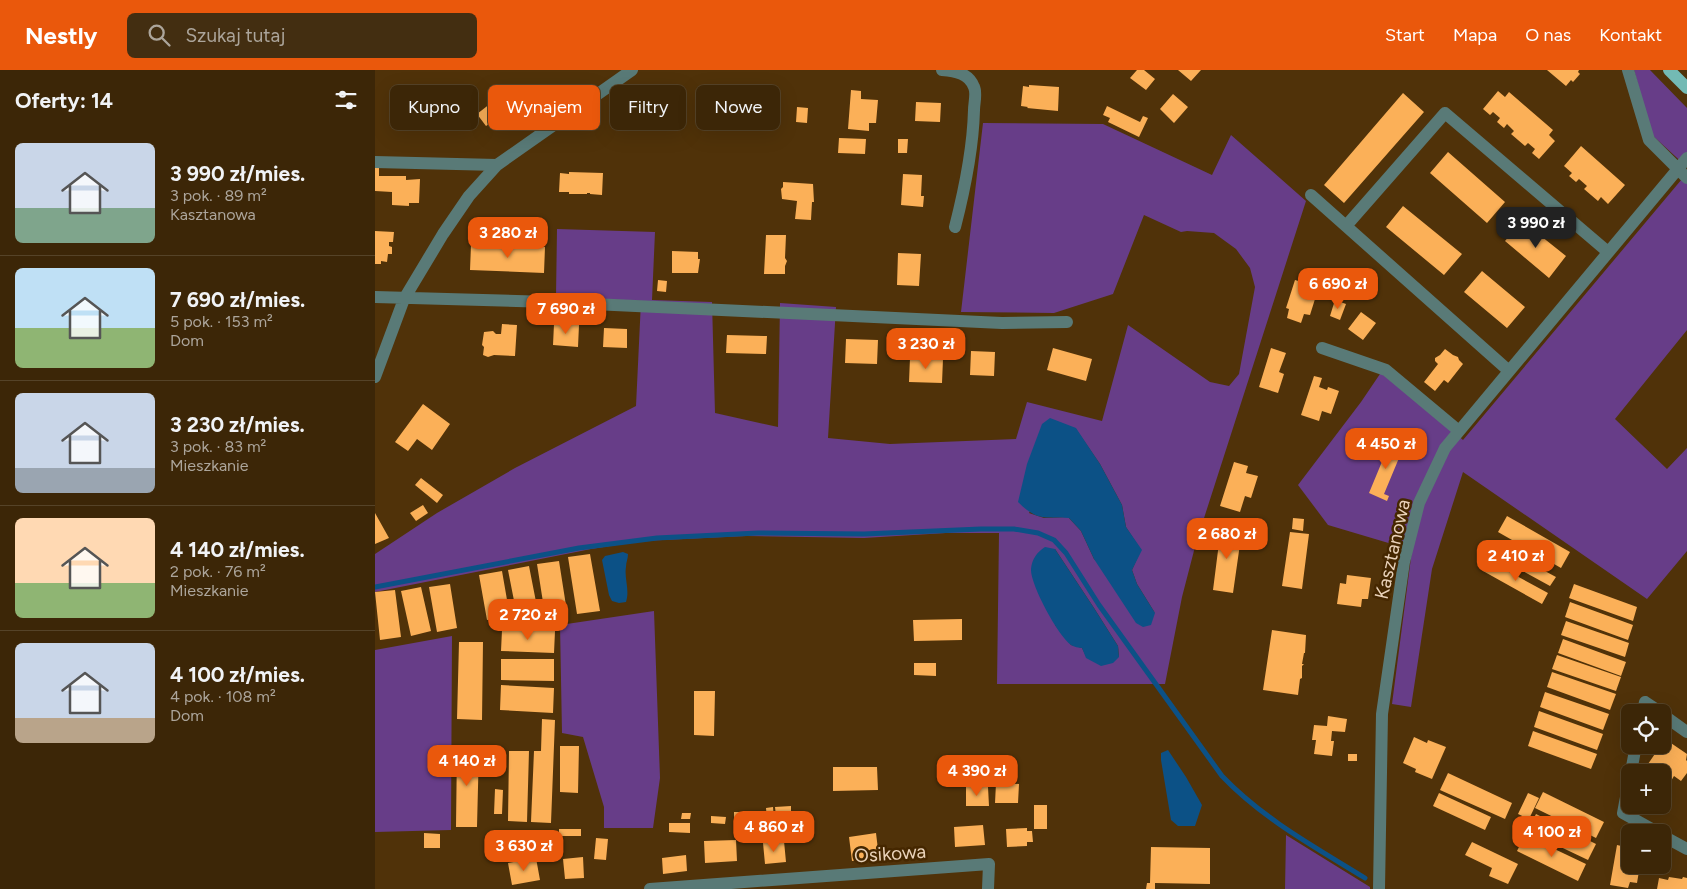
<!DOCTYPE html>
<html lang="pl">
<head>
<meta charset="utf-8">
<style>
	:root { --surface:#3c2607; --page:#432e11; --text:#f1f3f6; --muted:#aca59b; --line:#554328; --accent:#ea580c }
	body { margin:0; font-family:Figtree,sans-serif; background:var(--page); color:var(--text); height:100vh; display:flex; flex-direction:column; font-size:19px; white-space:nowrap }
	* { box-sizing:border-box; margin:0 }
	p { font-size:16px; color:var(--muted) }
	.icon { flex:none; width:28px; height:28px; fill:none; stroke:currentColor; stroke-width:2; stroke-linecap:round; stroke-linejoin:round }
	.map { position:relative; flex:1; overflow:hidden }
	.drawer { display:flex; flex-direction:column; background:var(--surface); width:375px }
	.drawer>* { flex:none }
	.top-card { position:absolute; left:15px; top:15px; width:475px; height:45px; display:flex; gap:10px }
	.fabs { position:absolute; left:1246px; top:634px; display:grid; gap:10px }
	.fabs a { display:grid; place-items:center; width:50px; height:50px; border-radius:8px; background:var(--surface); box-shadow:0 5px 20px #0002,0 0 0 1px var(--line); font-size:25px }
	.price { position:absolute; translate:-50% -42px; padding:0 11px; border-radius:10px; background:var(--accent); color:#fff; font-size:16px; line-height:32px; filter:drop-shadow(0 1px 2px #0008) }
	.price::after { content:''; position:absolute; left:50%; top:30px; width:15px; height:11px; margin-left:-8px; background:inherit; clip-path:polygon(0 0,100% 0,50% 100%) }
	.price.selected { background:#222; color:#fff }
	ul { padding:0; list-style:none }
	li { display:flex; align-items:center; gap:15px; height:125px; padding:0 15px }
	li+li { border-top:1px solid var(--line) }
	li span { display:grid; place-items:center; flex:none; width:140px; height:100px; border-radius:8px; color:#555 }
	li>.icon { margin-inline-start:auto }
	span .icon { width:60px; height:60px; fill:#fffc; stroke-width:1 }
	li b { font-size:21px }
	h2 { display:flex; justify-content:space-between; align-items:center; height:60px; padding:0 15px; font-size:21px }
	.chip { padding:0 18px; border-radius:8px; background:var(--surface); box-shadow:0 5px 20px #0002,0 0 0 1px var(--line); font-size:18px; line-height:45px }
	.chip.selected { background:var(--accent); color:#fff }
	header { display:flex; align-items:center; gap:30px; box-sizing:border-box; height:70px; padding:0 25px; background:var(--accent); color:#fff }
	header strong { font-size:24px }
	nav { display:flex; gap:28px; margin-inline-start:auto; font-size:18px }
	.search { width:350px; height:45px; background:var(--page); display:flex; align-items:center; gap:12px; box-sizing:border-box; padding:0 18px; border-radius:8px; color:var(--muted); font-size:19px }
	main { display:flex; flex:1; min-height:0 }
	.map>svg:first-child { display:block }
	.green { fill:#673d88; fill-rule:evenodd }
	.water { fill:#0c5186 }
	.lines { fill:none; stroke-linecap:round; stroke-linejoin:round }
	.stream { stroke:#0c5186; stroke-width:5 }
	.building { fill:#fbb058 }
	.minor { stroke:#597a77; stroke-width:12 }
	.major { stroke:#73bab4; stroke-width:12 }
	.labels { text-anchor:middle; stroke-width:5; stroke-linejoin:round; paint-order:stroke }
	.street-label { font-size:19px; fill:#e9d2b9; stroke:#452700 }
</style>
</head>
<body>
<header>
<strong>Nestly</strong>
<div class="search"><svg class="icon" aria-label="search" viewBox="0 0 24 24"><circle cx="10" cy="10" r="6"/><path d="M15 15l6 6"/></svg>Szukaj tutaj</div>
<nav><a>Start</a><a>Mapa</a><a>O nas</a><a>Kontakt</a></nav>
</header>
<main>
<section class="drawer">
<h2>Oferty: 14<svg class="icon" aria-label="filters" viewBox="0 0 24 24"><path d="M4 7h16M4 17h16"/><circle cx="9" cy="7" r="2"/><circle cx="15" cy="17" r="2"/></svg></h2>
<ul>
<li><span style="background:linear-gradient(#c9d6e8 65%,#7fa58c 0)"><svg class="icon" aria-label="home" viewBox="0 0 24 24"><path d="M3 11l9-7 9 7M6 9v11h12V9"/></svg></span><div><b>3 990 zł/mies.</b><p>3 pok. · 89 m²</p><p>Kasztanowa</p></div></li>
<li><span style="background:linear-gradient(#bfe0f5 60%,#8fb573 0)"><svg class="icon" aria-label="home" viewBox="0 0 24 24"><path d="M3 11l9-7 9 7M6 9v11h12V9"/></svg></span><div><b>7 690 zł/mies.</b><p>5 pok. · 153 m²</p><p>Dom</p></div></li>
<li><span style="background:linear-gradient(#c9d6e8 75%,#9aa5b1 0)"><svg class="icon" aria-label="home" viewBox="0 0 24 24"><path d="M3 11l9-7 9 7M6 9v11h12V9"/></svg></span><div><b>3 230 zł/mies.</b><p>3 pok. · 83 m²</p><p>Mieszkanie</p></div></li>
<li><span style="background:linear-gradient(#ffd9b3 65%,#8fb573 0)"><svg class="icon" aria-label="home" viewBox="0 0 24 24"><path d="M3 11l9-7 9 7M6 9v11h12V9"/></svg></span><div><b>4 140 zł/mies.</b><p>2 pok. · 76 m²</p><p>Mieszkanie</p></div></li>
<li><span style="background:linear-gradient(#c9d6e8 75%,#b9a48a 0)"><svg class="icon" aria-label="home" viewBox="0 0 24 24"><path d="M3 11l9-7 9 7M6 9v11h12V9"/></svg></span><div><b>4 100 zł/mies.</b><p>4 pok. · 108 m²</p><p>Dom</p></div></li>
</ul>
</section>
<div class="map">
<svg width="1312" height="819" viewBox="0 0 1312 819">
	<rect width="100%" height="100%" fill="#503209"/>
	<path class="green" d="M1259,0H1275L1312,38V97L1277,65Z
		M608,53L728,54L837,105L856,65L931,131L821,473L807,527L790,614H622L624,463H571L489,468L371,466L267,471L216,479L0,522V484L62,443L140,398L261,336L266,231L181,227L182,159L280,162L277,230L337,232L340,343L403,357L405,233L461,237L453,368L515,374L641,369L652,332L727,351L753,255L835,312L854,316L864,304L880,217L875,198L861,179L839,163L812,161L806,162L769,145L738,224L679,243L586,242ZM701,359L725,394L747,435L751,457L766,480L757,500L762,514L780,543L719,489L706,461L693,447L669,448L654,443ZM680,479L719,538L743,576L744,587L712,588L707,578L696,575L680,555Z
		M1312,103V260L1240,349L1292,399L1312,378V481L1272,529L1088,402L1057,499L1036,637L1017,634L1037,480L953,455L923,415L986,332L1007,301L1088,370Z
		M279,541L285,708L278,758H229V737L208,667L187,663L185,555Z
		M77,566L76,760L0,762V580Z
		M911,765L995,817V819H910Z"/>
	<path class="water" d="M675,348L701,358L725,394L747,435L751,457L767,480L757,500L762,514L780,543L776,555L768,557L761,553L719,489L706,461L694,448C668,447 662,451 643,432L652,394L667,354Z
		M670,477L680,479L719,538L743,576L744,587L738,593L726,596L711,588L707,578C704,578 699,577 696,575C683,566 655,514 656,499C657,489 662,482 670,477Z
		M248,482L253,484C253,489 251,492 251,497C249,508 255,520 251,532L244,533L237,531L234,525L227,490L230,486Z
		M793,680L811,707L827,735L820,756H803L796,750L786,690V683Z"/>
	<g class="lines">
		<path class="stream" d="M0,517L204,478L282,468L383,463L489,464L606,459H639L663,463L679,470L691,483L724,535L847,706C888,749 940,777 990,808"/>
	</g>
	<path class="building" d="M762,0H769L780,9L771,20L755,8Z
		M803,0H826L816,11Z
		M1172,0H1204L1203,2L1205,4L1198,12L1196,10L1191,16Z
		M654,15L684,17L683,41L652,38L653,37L646,36L648,16L654,17Z
		M134,19L144,33L111,56L102,44Z
		M476,20L486,21V29L503,30L501,53H494V61L473,59Z
		M1123,21L1130,27L1134,22L1178,60L1174,65L1180,71L1164,89L1157,83L1160,79L1153,73L1150,76L1136,64L1139,61L1132,54L1129,58L1122,52L1125,48L1118,42L1115,45L1108,39Z
		M1028,23L1049,42L969,133L949,115Z
		M798,24L813,37L799,53L785,39Z
		M541,32L566,33L565,52L540,51Z
		M732,36L765,52L768,46L773,48L764,67L733,52L735,48L728,45Z
		M422,37L433,38L432,53L421,52Z
		M464,68L491,69L490,84L463,83Z
		M523,69H533L532,83H523Z
		M1206,76L1250,115L1233,134L1226,127L1223,131L1209,119L1212,116L1204,109L1201,112L1194,106L1197,103L1189,96Z
		M1073,82L1130,132L1112,153L1055,103Z
		M0,97L4,98V106H31V110L45,109L44,133H34V136L17,135V122L0,121Z
		M194,102L228,103L227,125L215,124V123H212V124H194V122H184L185,103L194,104Z
		M528,104L547,105L546,126H549L548,137L526,135Z
		M408,112L438,114L439,132H437L436,150L420,149L422,131L407,129L406,119L408,117Z
		M1028,136L1087,184L1069,205L1011,157Z
		M1147,151L1191,186L1174,208L1130,171Z
		M0,161L19,162L18,172H14V176L17,177V184H13L12,192L6,191V194H0Z
		M391,165H411L410,188L412,191L410,196V204H389Z
		M96,175L170,177L169,203L95,200Z
		M297,181L323,182V189H325L323,203H297Z
		M523,183L546,184L544,216L522,215Z
		M1107,201L1150,237L1132,258L1089,222Z
		M283,210L292,211L291,222L282,221Z
		M920,210L941,216L937,228L940,229L935,245L929,244L926,253L912,248L914,239L911,238Z
		M960,230L971,234L965,250L955,246Z
		M986,242L1001,253L988,270L973,259Z
		M127,254L142,255L140,286L119,285L113,287L108,285L109,277L107,275L109,262L118,261L121,264H126Z
		M179,254L204,255L203,277L178,275Z
		M229,258L252,259V278L228,277Z
		M352,265L392,266L391,284L351,283Z
		M471,269L503,270L502,294L470,293Z
		M678,278L717,289L711,311L672,300Z
		M896,278L911,283L904,302L909,304L903,323L884,317Z
		M1070,279L1078,285L1083,287L1084,290L1088,294L1073,313L1069,310L1060,321L1049,312L1063,294L1060,291V288L1065,285Z
		M596,281L620,282L619,306L595,305Z
		M535,288L568,289L567,313L534,312Z
		M939,306L947,308L944,317L952,320L953,317L964,321L956,344L947,341L944,351L926,345Z
		M48,334L75,354L57,380L42,369L33,381L20,372Z
		M1016,370L1029,376L1009,424L1014,426L1012,431L994,423Z
		M859,392L873,396L871,403L883,406L876,428L870,426L865,442L845,436Z
		M46,408L68,425L62,433L40,415Z
		M48,435L53,443L41,451L35,443Z
		M0,443L14,468L0,474Z
		M1132,446L1195,482L1186,498L1123,462Z
		M918,448L929,449L928,461L917,459Z
		M846,457L867,460L858,523L838,520Z
		M915,462L934,464L927,519L907,516Z
		M1120,474L1181,507L1175,516L1115,483Z
		M215,484L225,541L202,544L193,487Z
		M184,491L192,542L170,545L162,494Z
		M1114,491L1173,523L1167,534L1108,501Z
		M154,496L163,542L142,546L133,500Z
		M127,501L135,547L112,550L104,505Z
		M972,505L996,508L993,529H987L986,537L962,534L965,513L971,514Z
		M75,514L82,558L62,562L54,517Z
		M1199,514L1262,537L1258,551L1194,528Z
		M46,517L56,561L36,566L26,521Z
		M20,520L26,567L5,570L0,522Z
		M1195,532L1258,555L1253,570L1190,547Z
		M587,549V570L539,571L538,550Z
		M1191,551L1254,573L1250,587L1186,565Z
		M127,560L180,561L179,583L126,581Z
		M897,560L931,565L930,583H929L927,594H929L927,596V608L925,609L923,625L888,620Z
		M1188,569L1251,592L1246,606L1183,583Z
		M84,572H108L107,650L82,649Z
		M1182,585L1246,607L1241,621L1177,599Z
		M126,589H179V611L126,610Z
		M539,593H561V606L539,605Z
		M1177,602L1241,624L1235,640L1172,617Z
		M126,615L179,618L178,643L125,640Z
		M319,621H340L339,666L319,665Z
		M1170,622L1234,644L1228,660L1165,637Z
		M1164,641L1228,664L1222,680L1159,657Z
		M953,646L972,649L970,662L957,661L956,671H959L957,686L939,684L941,670H937L939,655L952,656Z
		M167,649L180,650L176,753L156,752L159,681H166Z
		M1158,661L1222,684L1216,699L1153,676Z
		M1039,667L1052,673L1053,670L1071,677L1057,709L1040,702L1041,699L1028,693Z
		M1290,669L1312,684L1311,690L1312,691V703L1306,711L1299,706L1296,711L1288,704V702H1285L1273,694L1286,675H1288Z
		M185,676H204L203,723L185,722Z
		M82,678H104L102,757H81Z
		M134,681H154L152,752L133,751Z
		M973,684H982V691H973Z
		M458,697H502L503,720L458,721Z
		M1073,703L1137,733L1130,749L1065,720Z
		M621,713L644,714L643,733H620Z
		M591,717H613L614,736H591Z
		M120,719L128,720L127,744H119Z
		M1168,722L1229,752L1221,768L1160,738Z
		M1064,723L1116,747L1110,760L1058,736Z
		M1153,723L1164,728L1154,749L1143,744Z
		M659,735H672V759H659Z
		M416,736V745L401,746L400,737Z
		M398,737L399,749L392,750L391,738Z
		M359,742H375V753H359Z
		M307,743H316L315,749H306Z
		M1161,744L1221,774L1213,790L1152,761Z
		M336,746L351,747L350,754L336,753Z
		M294,753H315V763L294,762Z
		M608,755L610,775L580,777L579,757Z
		M652,758V761H657L658,772H652V776L632,777L631,759Z
		M184,759H206V766H184Z
		M163,762H181V774H162Z
		M49,763L65,764V778H49Z
		M501,763L504,788L477,791L474,767Z
		M1150,765L1211,794L1203,811L1142,781Z
		M156,768L157,781L120,787L118,772Z
		M221,768L233,769L231,790L219,789Z
		M361,770L362,791L330,793L329,771Z
		M409,771L411,792L390,794L388,773Z
		M1097,772L1143,794L1133,814L1114,806L1117,798L1090,785Z
		M1242,775L1255,778V795H1265L1262,813L1255,812L1253,818L1235,815Z
		M776,777L835,778V814L780,813V819H771L772,813H775Z
		M311,785L312,801L288,804L287,788Z
		M208,787L209,808L190,809L188,789Z
		M161,788L165,810L137,815L133,793Z
		M1294,807L1307,809L1308,807L1312,808V819H1282L1284,808L1293,810Z"/>
	<g class="lines">
		<path class="minor" d="M567,0C580,1 594,3 599,17C602,23 599,33 599,40C598,80 590,118 580,157
			M1253,0L1274,70L1312,108
			M0,92L122,95
			M936,125L1134,301
			M971,156L1070,43L1233,182
			M0,227L175,232L627,253L692,252
			M947,278L1011,300L1084,361
			M0,307L29,229L68,164L94,126L122,95L257,0
			M1268,642L1270,632L1285,642
			M1288,645L1312,662
			M1256,702L1261,675
			M1255,706L1248,743L1282,762
			M1288,766L1312,779
			M275,819L614,794L613,819
			M1004,819L1007,644L1029,492L1044,433L1070,378L1312,88"/>
		<path class="major" d="M1294,0L1312,18"/>
	</g>
	<g class="labels">
		<g class="street-label">
			<text transform="translate(1017 479) rotate(-77)" y="7">Kasztanowa</text>
			<text transform="translate(515 783) rotate(-4)" y="7">Osikowa</text>
		</g>
	</g>
</svg>
<div class="fabs">
<a><svg class="icon" aria-label="locate" viewBox="0 0 24 24"><circle cx="12" cy="12" r="6"/><path d="M12 2v4M12 18v4M2 12h4M18 12h4"/></svg></a>
<a>+</a>
<a>−</a>
</div>
<b class="price selected" style="left:1161px;top:179px">3 990 zł</b>
<b class="price" style="left:133px;top:189px">3 280 zł</b>
<b class="price" style="left:963px;top:240px">6 690 zł</b>
<b class="price" style="left:191px;top:265px">7 690 zł</b>
<b class="price" style="left:551px;top:300px">3 230 zł</b>
<b class="price" style="left:1011px;top:400px">4 450 zł</b>
<b class="price" style="left:852px;top:490px">2 680 zł</b>
<b class="price" style="left:1141px;top:512px">2 410 zł</b>
<b class="price" style="left:153px;top:571px">2 720 zł</b>
<b class="price" style="left:92px;top:717px">4 140 zł</b>
<b class="price" style="left:602px;top:727px">4 390 zł</b>
<b class="price" style="left:399px;top:783px">4 860 zł</b>
<b class="price" style="left:1177px;top:788px">4 100 zł</b>
<b class="price" style="left:149px;top:802px">3 630 zł</b>
<div class="top-card">
<a class="chip">Kupno</a>
<a class="chip selected">Wynajem</a>
<a class="chip">Filtry</a>
<a class="chip">Nowe</a>
</div>
</div>
</main>
</body>
</html>
